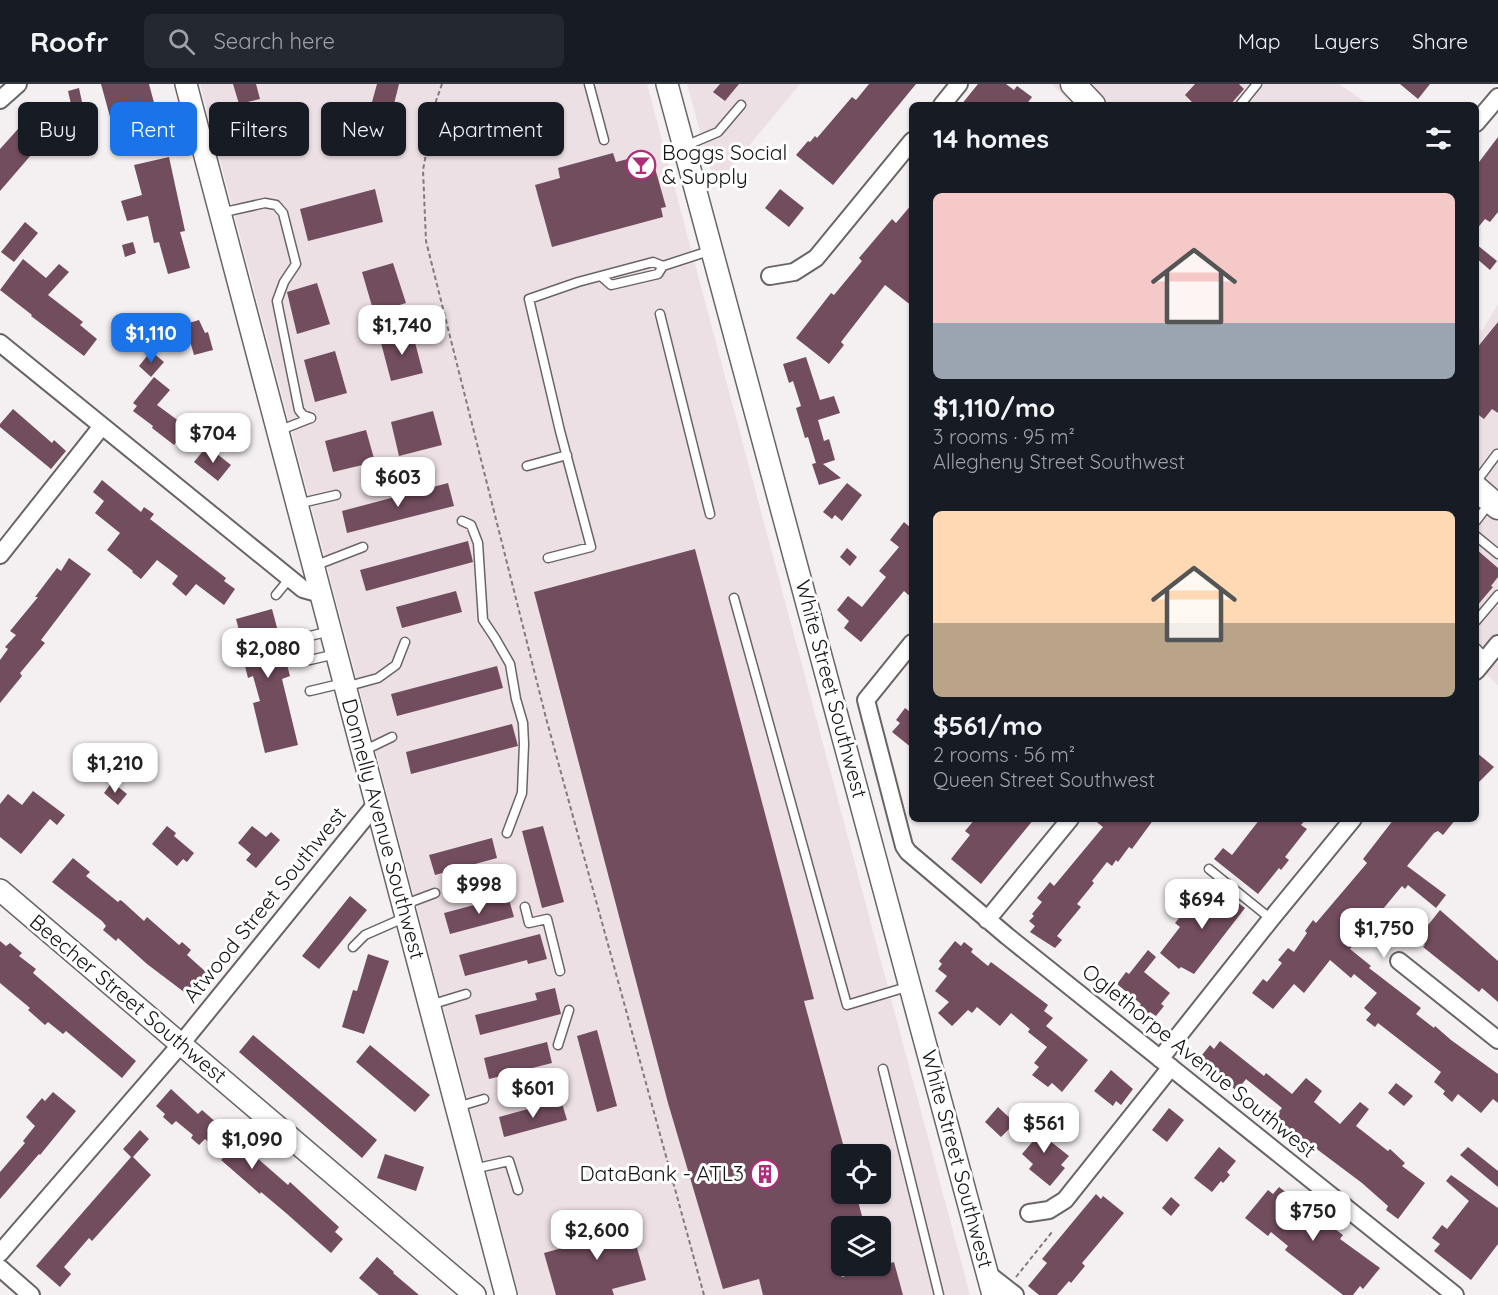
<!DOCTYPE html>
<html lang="en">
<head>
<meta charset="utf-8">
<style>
	:root { --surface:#171b24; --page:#242831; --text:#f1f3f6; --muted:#9ea1a6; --line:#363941; --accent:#1a73e8 }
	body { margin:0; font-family:Quicksand,sans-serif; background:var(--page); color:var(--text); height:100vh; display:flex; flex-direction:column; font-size:22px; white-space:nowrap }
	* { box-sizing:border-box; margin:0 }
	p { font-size:20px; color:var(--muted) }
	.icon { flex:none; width:33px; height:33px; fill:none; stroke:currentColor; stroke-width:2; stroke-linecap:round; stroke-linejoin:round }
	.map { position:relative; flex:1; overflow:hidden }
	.panel { position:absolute; left:909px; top:18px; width:570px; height:720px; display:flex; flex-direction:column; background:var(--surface); border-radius:9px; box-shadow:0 2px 4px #0004 }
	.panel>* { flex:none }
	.guide { position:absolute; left:18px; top:18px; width:570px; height:54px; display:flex; gap:12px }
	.buttons { position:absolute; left:831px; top:1060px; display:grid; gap:12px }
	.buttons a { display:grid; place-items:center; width:60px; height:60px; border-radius:9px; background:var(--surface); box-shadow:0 2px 4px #0004; font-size:30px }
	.price { position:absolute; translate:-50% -51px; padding:0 14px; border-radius:12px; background:#fff; color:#222; font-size:20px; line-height:39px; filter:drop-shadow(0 2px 3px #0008) }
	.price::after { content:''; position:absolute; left:50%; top:36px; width:18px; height:14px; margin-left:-9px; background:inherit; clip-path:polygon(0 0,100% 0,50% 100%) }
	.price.active { background:var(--accent); color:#fff }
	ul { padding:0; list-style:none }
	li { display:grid; align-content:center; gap:12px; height:318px; padding:0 24px }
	li span { display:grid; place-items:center; height:186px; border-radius:9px; color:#555 }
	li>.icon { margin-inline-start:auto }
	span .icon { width:108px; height:108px; fill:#fffc; stroke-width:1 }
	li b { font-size:26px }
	h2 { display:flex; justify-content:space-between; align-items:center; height:72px; padding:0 24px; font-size:26px }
	.tag { padding:0 21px; border-radius:9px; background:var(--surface); box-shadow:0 2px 4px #0004; font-size:21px; line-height:54px }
	.tag.active { background:var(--accent); color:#fff }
	header { display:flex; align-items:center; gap:36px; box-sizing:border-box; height:84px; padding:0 30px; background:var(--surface); border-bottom:2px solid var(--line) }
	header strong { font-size:28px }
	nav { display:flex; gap:33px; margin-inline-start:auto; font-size:21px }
	.search { width:420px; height:54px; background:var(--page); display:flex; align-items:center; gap:15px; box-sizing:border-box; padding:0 21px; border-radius:9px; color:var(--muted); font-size:22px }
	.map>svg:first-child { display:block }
	.built { fill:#ede0e5; fill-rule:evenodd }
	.building { fill:#724d5e }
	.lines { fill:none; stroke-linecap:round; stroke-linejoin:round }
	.service-casing { stroke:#696567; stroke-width:11 }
	.minor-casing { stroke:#696567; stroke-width:20 }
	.tertiary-casing { stroke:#696567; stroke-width:24 }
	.secondary-casing { stroke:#696567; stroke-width:27 }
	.path { stroke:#7f7c7d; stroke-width:2; stroke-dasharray:4.5 3; stroke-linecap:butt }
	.service { stroke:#fff; stroke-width:8 }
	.minor { stroke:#fff; stroke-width:16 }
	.tertiary { stroke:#fff; stroke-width:21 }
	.secondary { stroke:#fff; stroke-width:24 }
	.labels { text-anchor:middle; stroke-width:6; stroke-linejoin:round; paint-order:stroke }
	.poi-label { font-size:21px; fill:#161515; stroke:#fff; text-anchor:start }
	.street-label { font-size:21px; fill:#161515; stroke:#fff }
</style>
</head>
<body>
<header>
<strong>Roofr</strong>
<div class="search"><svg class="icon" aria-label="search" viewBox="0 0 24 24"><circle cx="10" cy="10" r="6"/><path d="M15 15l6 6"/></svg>Search here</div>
<nav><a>Map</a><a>Layers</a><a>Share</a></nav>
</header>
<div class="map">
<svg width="1498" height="1211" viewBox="0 0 1498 1211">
	<rect width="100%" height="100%" fill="#f4eff1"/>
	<path class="built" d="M200,0H647L970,1211H519ZM842,1071H880V1110H842ZM842,1143H880V1182H842Z
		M687,0H800L715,103Z
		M1052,0H1339L1370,21H1072Z
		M1498,220V601L1476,581V242L1482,247Z"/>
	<path class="building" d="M101,0H149L163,52L133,60L132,54H129L124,37L112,40Z
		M233,0H256L260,15L239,20Z
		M377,0H399L393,24L372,18Z
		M720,0H739L725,17L713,8Z
		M869,0H916L833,101L796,71L808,57L810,58L815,52L817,54L852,13L856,16Z
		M978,0H1006L1014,6L1017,2L1032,13L1026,21H961Z
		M1195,0H1239L1244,5L1230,21H1195L1185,11Z
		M1400,0H1430L1418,15Z
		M79,4L82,18L71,20L68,7Z
		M45,19L70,48L51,64L44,56L0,107V65L18,45L20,47L37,33L33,29Z
		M66,36H67L89,62L77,66Z
		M1498,53V128L1490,138L1485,135L1476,146V82Z
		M613,69L616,78L647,70L649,78L653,77L666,123L661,124L663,133L552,163L535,101L560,94L558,84Z
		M169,73L185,147L180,148L190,184L168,190L159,158L154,159L148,132L127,137L121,117L142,111L134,81Z
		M375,105L383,138L308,157L300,125Z
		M780,105L804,124L789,143L765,124Z
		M912,120V222L885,201L841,258L844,261L829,280L796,254L831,209L834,211L862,177L859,174L892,135L896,139Z
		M25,138L38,149L14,178L1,168Z
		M133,158L136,169L125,173L122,161Z
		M1476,160L1497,177L1490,186L1476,174Z
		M23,175L46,194L59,180L69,188L48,211L83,238L80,241L97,255L84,272L31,232L32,231L0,206Z
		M393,179L406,219L374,229L362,188Z
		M317,199L330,240L297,250L287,208Z
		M199,236L205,249L208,248L213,266L194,271L185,240Z
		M1498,238V329L1492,325L1484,335L1476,329V265Z
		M412,247L423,289L391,297L380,255Z
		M151,267L164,278L151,293L139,282Z
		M335,267L347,309L315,318L304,276Z
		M806,273L820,316L834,312L840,329L818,336L824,357L829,355L835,376L823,380L841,394L819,401L812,380L816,379L808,353L805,354L796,324L801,322L793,297L789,299L783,280Z
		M154,293L170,306L157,321L187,343L174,361L152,344L153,342L133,327L137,322L133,319Z
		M13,325L52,359L54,356L66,367L51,385L0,343V340Z
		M433,327L442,361L399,372L391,338Z
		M366,346L375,378L333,388L325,357Z
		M207,362L231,381L218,397L194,378Z
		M102,396L141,428L144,423L154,430L150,435L226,494L224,497L235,505L224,521L196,500L186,512L172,500L178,492L157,476L141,495L132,488L133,487L107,466L120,449L95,429L104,417L93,408Z
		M448,399L454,422L347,449L342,427Z
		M847,399L862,411L842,437L835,431L832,435L823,428Z
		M904,438L912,445V514L904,507L861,558L844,544L849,537L837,526L848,512L862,523L886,493L879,487L899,463L890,456Z
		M468,457L473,478L366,507L360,486Z
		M847,464L857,473L850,482L840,473Z
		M695,465L814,915L804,917L846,1071H842V1110H856L865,1143H842V1193L894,1178L903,1211H763L759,1195L723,1205L668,1019L534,508Z
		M1476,465L1498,484V493L1491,502L1493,503L1476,523Z
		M69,474L91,490L41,556L45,559L20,589L22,592L0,619V576L8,565L5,563L16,551L10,547L38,513H35L57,484L61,487Z
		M456,507L462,528L402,544L396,523Z
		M272,525L290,592L282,595L298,661L265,669L253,619L260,617L253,592L248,594L241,566L244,565L236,535Z
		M497,582L503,604L397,632L391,610Z
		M905,624L909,627L912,624V664L892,648L900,639L896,636Z
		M512,640L518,662L411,690L406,668Z
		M1476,668L1494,683L1476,701Z
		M112,698L127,710L118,721L104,709Z
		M33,707L65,731L57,741L50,735L21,770L0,753V720L8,710L22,721Z
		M975,735H1034L981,800L951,775L970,751L965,747Z
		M1093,735H1154L1132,765L1129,763L1118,778L1116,776L1112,782L1107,778L1092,797L1094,799L1077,820L1081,823L1057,852L1062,856L1055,864L1030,848L1035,842L1029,837L1034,832L1032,830L1042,818L1037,814L1050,798L1054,802L1103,743Z
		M1260,735H1306L1301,741L1307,745L1285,773L1289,776L1281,786L1279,784L1258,810L1214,775L1223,764L1232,771Z
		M1394,735H1456L1443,751L1438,747L1434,749L1407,782L1446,811L1436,824L1408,801L1405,805L1402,802L1350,865L1371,882L1369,884L1421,924L1416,930L1434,944L1435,942L1451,956L1498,990V1019L1493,1015L1481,1029L1458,1010L1452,1018L1443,1010L1445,1007L1434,998L1441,988L1378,939L1375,943L1366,936L1371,930L1364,924L1377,909L1354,890L1351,894L1330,876L1304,909L1294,900L1273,925L1252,909L1263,895L1267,898L1282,879L1278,876L1288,864L1294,868L1307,849L1305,847L1313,836L1316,839L1367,779L1363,775Z
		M167,742L176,749L174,752L194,769L187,778L183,775L177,782L152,760Z
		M252,742L266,753L271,748L280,756L256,784L246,776L251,770L238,759Z
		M543,742L564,818L542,824L522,747Z
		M492,754L497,774L435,791L429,771Z
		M73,774L90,788L86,792L118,818L120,816L122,817L144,837L147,833L179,861L182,858L191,866L187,871L207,889L188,911L147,880L118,854L116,857L103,846L106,842L102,837L52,798Z
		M1213,800L1245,824L1194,890L1181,883L1179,885L1160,869L1180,843L1175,839L1188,823L1192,827Z
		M350,812L367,826L319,885L302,872Z
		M508,812L514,833L450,850L444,829Z
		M1440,826L1498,877V918L1482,904L1479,908L1458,891L1423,863L1425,861L1417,855Z
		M540,850L547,875L528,880L527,876L465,892L459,871Z
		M0,857L6,862L10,859L22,869L19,872L36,885L33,889L136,977L122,994L66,947L63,950L48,938L45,941L28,926L30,924L0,899Z
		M955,857L961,862L964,858L973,865L971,868L988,882L991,878L1048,921L1044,927L1053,934L1046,942L1088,976L1062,1008L1052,999L1048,1003L1032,991L1039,983L1034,979L1047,963L1028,948L1030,945L1011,929L1000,942L977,923L972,929L968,926L952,942L938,929L949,918L935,907L947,892L938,885L942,880L939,877Z
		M1148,866L1156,873L1144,888L1170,909L1161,920L1164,922L1156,932L1150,928L1147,932L1138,925L1141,920L1117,900L1126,888L1129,890Z
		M368,870L389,877L364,950L342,943L353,906L357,907Z
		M555,904L561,930L480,951L475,931L537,916L535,909Z
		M597,946L617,1022L597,1028L577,952Z
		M253,951L377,1056L362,1074L239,968Z
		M1220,957L1264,992L1266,989L1292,1010L1306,994L1322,1007L1314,1018L1340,1040L1360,1018L1369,1025L1356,1042L1388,1067L1390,1065L1405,1079L1402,1082L1425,1099L1398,1135L1386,1126L1388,1122L1362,1099L1274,1033L1282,1024L1246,995L1237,1007L1213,988L1211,990L1202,982L1203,980L1198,976L1210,961L1214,965Z
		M547,958L552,979L489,995L484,974Z
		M370,961L430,1011L415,1028L356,978Z
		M1111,986L1133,1005L1121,1021L1116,1017L1113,1022L1094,1007Z
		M1396,999L1413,1012L1404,1022L1388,1009Z
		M171,1005L198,1030L202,1026L288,1101L290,1098L339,1143L335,1148L343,1155L331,1169L286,1129L261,1108L260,1110L221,1076L225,1072L205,1055L199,1061L191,1054L193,1051L176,1037L172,1041L163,1033L165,1030L156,1022Z
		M53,1008L76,1027L40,1071L39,1070L0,1115V1088L25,1059L23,1057L35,1042L26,1033L42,1014L45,1017Z
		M561,1016L567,1036L504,1053L499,1033Z
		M998,1023L1015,1039L1001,1053L985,1038Z
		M1169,1024L1184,1036L1167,1058L1152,1046Z
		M1036,1030L1048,1039L1040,1049L1069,1072L1061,1081L1065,1084L1050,1102L1029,1085L1033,1080L1022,1070L1039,1050L1027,1041Z
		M140,1046L149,1055L133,1073L151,1091L92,1157L89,1154L64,1183L71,1190L60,1203L36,1182L131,1073L123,1065Z
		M1219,1063L1236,1077L1227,1088L1230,1091L1223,1099L1221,1097L1212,1108L1194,1094Z
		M1468,1063L1498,1087V1103L1460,1071Z
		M385,1070L424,1083L416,1107L377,1094Z
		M1451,1091L1498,1124V1160L1471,1196L1434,1167L1440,1160L1432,1154L1442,1141L1447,1145L1469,1117L1446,1097Z
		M1279,1103L1343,1151L1340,1155L1380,1184L1363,1205L1360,1202L1353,1211H1343L1285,1166L1288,1162L1271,1148L1268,1152L1245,1134L1268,1106L1273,1110Z
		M1096,1110L1101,1115L1103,1112L1124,1129L1082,1179L1085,1182L1071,1199L1069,1197L1057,1211H1039L1028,1202L1047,1179L1042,1175Z
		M1171,1113L1180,1121L1171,1132L1162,1124Z
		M628,1132L646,1196L612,1205L614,1211H556L544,1169L587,1157L583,1144Z
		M377,1173L394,1188L393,1189L419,1211H379L359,1194Z"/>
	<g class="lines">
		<g class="service-casing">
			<path id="service" d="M589,0L604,56
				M1240,21L1257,0
				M201,56L237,45
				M685,62L718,48L741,21
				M220,129L265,119L276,121L283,129L296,180L284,198L277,217L299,326L303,331L311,334
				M602,193L611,201L658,190L663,182
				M660,230L710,430
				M278,347L311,334
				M527,382L567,371
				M1476,398L1497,370
				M297,420L336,411
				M462,437L471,441L478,459L483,536L495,554L510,580L516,615L523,639L524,660L522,709L507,749
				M1476,437L1489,420
				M1476,452L1498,470
				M548,474L591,463L560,347L529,215L578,198L653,178L663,182L712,166
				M314,482L363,463
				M276,511L290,494
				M734,514L847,921L910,902
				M1476,537L1498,511
				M302,554L330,547
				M1476,564L1486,575
				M310,576L336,570
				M345,603L378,594L396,581L405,558
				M310,607L344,599
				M363,667L392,653
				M1209,785L1271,835
				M403,821L435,809
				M525,823L529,839L547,835L560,887
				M353,863L365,851L406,833
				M430,921L466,910
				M558,961L569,926
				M883,985L939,1211
				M457,1023L484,1015
				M473,1085L509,1077L518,1106"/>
		</g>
		<g class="minor-casing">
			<path id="minor" d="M0,16L18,0
				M942,21L959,0
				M1476,39L1498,13
				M770,192L794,188L816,174L912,57
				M0,259L303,505L321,510
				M0,471L102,342
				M912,559L866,616L904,762L908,768L1007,852L1455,1211
				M1476,587L1498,560
				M987,836L1070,735
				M1399,877L1498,956
				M1160,975L1271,835L1353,735
				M1029,1129L1049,1126L1065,1116L1171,983
				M0,1169L181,960L376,720
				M0,1184L31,1211
				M988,1190L1015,1211"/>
		</g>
		<g class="tertiary-casing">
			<path id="tertiary" d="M186,0L506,1211
				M667,0L993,1211
				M0,806L475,1211"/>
		</g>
		<g class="secondary-casing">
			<path id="secondary" d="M1073,0L1093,21
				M1476,404L1498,423"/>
		</g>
		<path class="path" d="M442,0L436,17L423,86L426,157L546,634L704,1211
			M1016,1193L1052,1148"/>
		<use href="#service" class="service"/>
		<use href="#minor" class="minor"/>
		<use href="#tertiary" class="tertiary"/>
		<use href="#secondary" class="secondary"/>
	</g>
	<defs>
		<g id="bar-ring" transform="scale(1.5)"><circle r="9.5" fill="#fff" stroke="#af2c76" stroke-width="1.5"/><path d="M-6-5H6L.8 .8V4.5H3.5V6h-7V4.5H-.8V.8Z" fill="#af2c76"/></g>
		<g id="building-ring" transform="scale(1.5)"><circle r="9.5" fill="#fff" stroke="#af2c76" stroke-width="1.5"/><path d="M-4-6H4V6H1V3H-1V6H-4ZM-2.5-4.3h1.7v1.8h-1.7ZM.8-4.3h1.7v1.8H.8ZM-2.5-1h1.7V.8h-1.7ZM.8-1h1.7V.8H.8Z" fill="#af2c76"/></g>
	</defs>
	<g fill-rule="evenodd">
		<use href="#bar-ring" x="641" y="81"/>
		<use href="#building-ring" x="765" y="1090"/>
	</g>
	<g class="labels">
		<g class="poi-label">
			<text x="662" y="76">Boggs Social<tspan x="662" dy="24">&amp; Supply</tspan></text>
			<text x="744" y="1097" text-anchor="end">DataBank - ATL3</text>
		</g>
		<g class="street-label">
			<text transform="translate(831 605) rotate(75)" y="7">White Street Southwest</text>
			<text transform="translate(383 745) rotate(75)" y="7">Donnelly Avenue Southwest</text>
			<text transform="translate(265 821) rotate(-51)" y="7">Atwood Street Southwest</text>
			<text transform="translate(128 915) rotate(40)" y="7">Beecher Street Southwest</text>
			<text transform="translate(1199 977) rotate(39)" y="7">Oglethorpe Avenue Southwest</text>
			<text transform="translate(957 1075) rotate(75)" y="7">White Street Southwest</text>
		</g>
	</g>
</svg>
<div class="buttons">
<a><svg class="icon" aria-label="locate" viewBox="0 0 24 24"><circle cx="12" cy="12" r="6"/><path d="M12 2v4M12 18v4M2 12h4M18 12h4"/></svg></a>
<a><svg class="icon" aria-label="layers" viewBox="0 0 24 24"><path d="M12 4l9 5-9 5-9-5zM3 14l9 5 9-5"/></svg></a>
</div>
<b class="price" style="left:402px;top:272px">$1,740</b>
<b class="price active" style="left:151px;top:280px">$1,110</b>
<b class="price" style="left:213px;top:380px">$704</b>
<b class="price" style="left:398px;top:424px">$603</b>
<b class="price" style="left:268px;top:595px">$2,080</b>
<b class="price" style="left:115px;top:710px">$1,210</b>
<b class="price" style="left:479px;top:831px">$998</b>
<b class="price" style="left:1202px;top:846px">$694</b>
<b class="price" style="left:1384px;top:875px">$1,750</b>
<b class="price" style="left:533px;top:1035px">$601</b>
<b class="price" style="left:1044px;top:1070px">$561</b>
<b class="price" style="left:252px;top:1086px">$1,090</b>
<b class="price" style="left:1313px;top:1158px">$750</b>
<b class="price" style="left:597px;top:1177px">$2,600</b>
<div class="guide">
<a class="tag">Buy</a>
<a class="tag active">Rent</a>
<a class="tag">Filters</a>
<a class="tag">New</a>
<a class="tag">Apartment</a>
</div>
<section class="panel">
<h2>14 homes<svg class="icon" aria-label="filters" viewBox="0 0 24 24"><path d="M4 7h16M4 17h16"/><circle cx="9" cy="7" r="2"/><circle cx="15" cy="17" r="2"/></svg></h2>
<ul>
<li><span style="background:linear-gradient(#f6c9c9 70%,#9aa5b1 0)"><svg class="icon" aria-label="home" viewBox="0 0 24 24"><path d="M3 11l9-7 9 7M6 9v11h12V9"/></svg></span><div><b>$1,110/mo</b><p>3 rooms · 95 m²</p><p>Allegheny Street Southwest</p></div></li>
<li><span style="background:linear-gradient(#ffd9b3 60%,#b9a48a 0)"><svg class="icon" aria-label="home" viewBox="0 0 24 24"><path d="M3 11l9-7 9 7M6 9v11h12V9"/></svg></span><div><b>$561/mo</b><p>2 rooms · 56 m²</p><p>Queen Street Southwest</p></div></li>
</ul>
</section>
</div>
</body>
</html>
